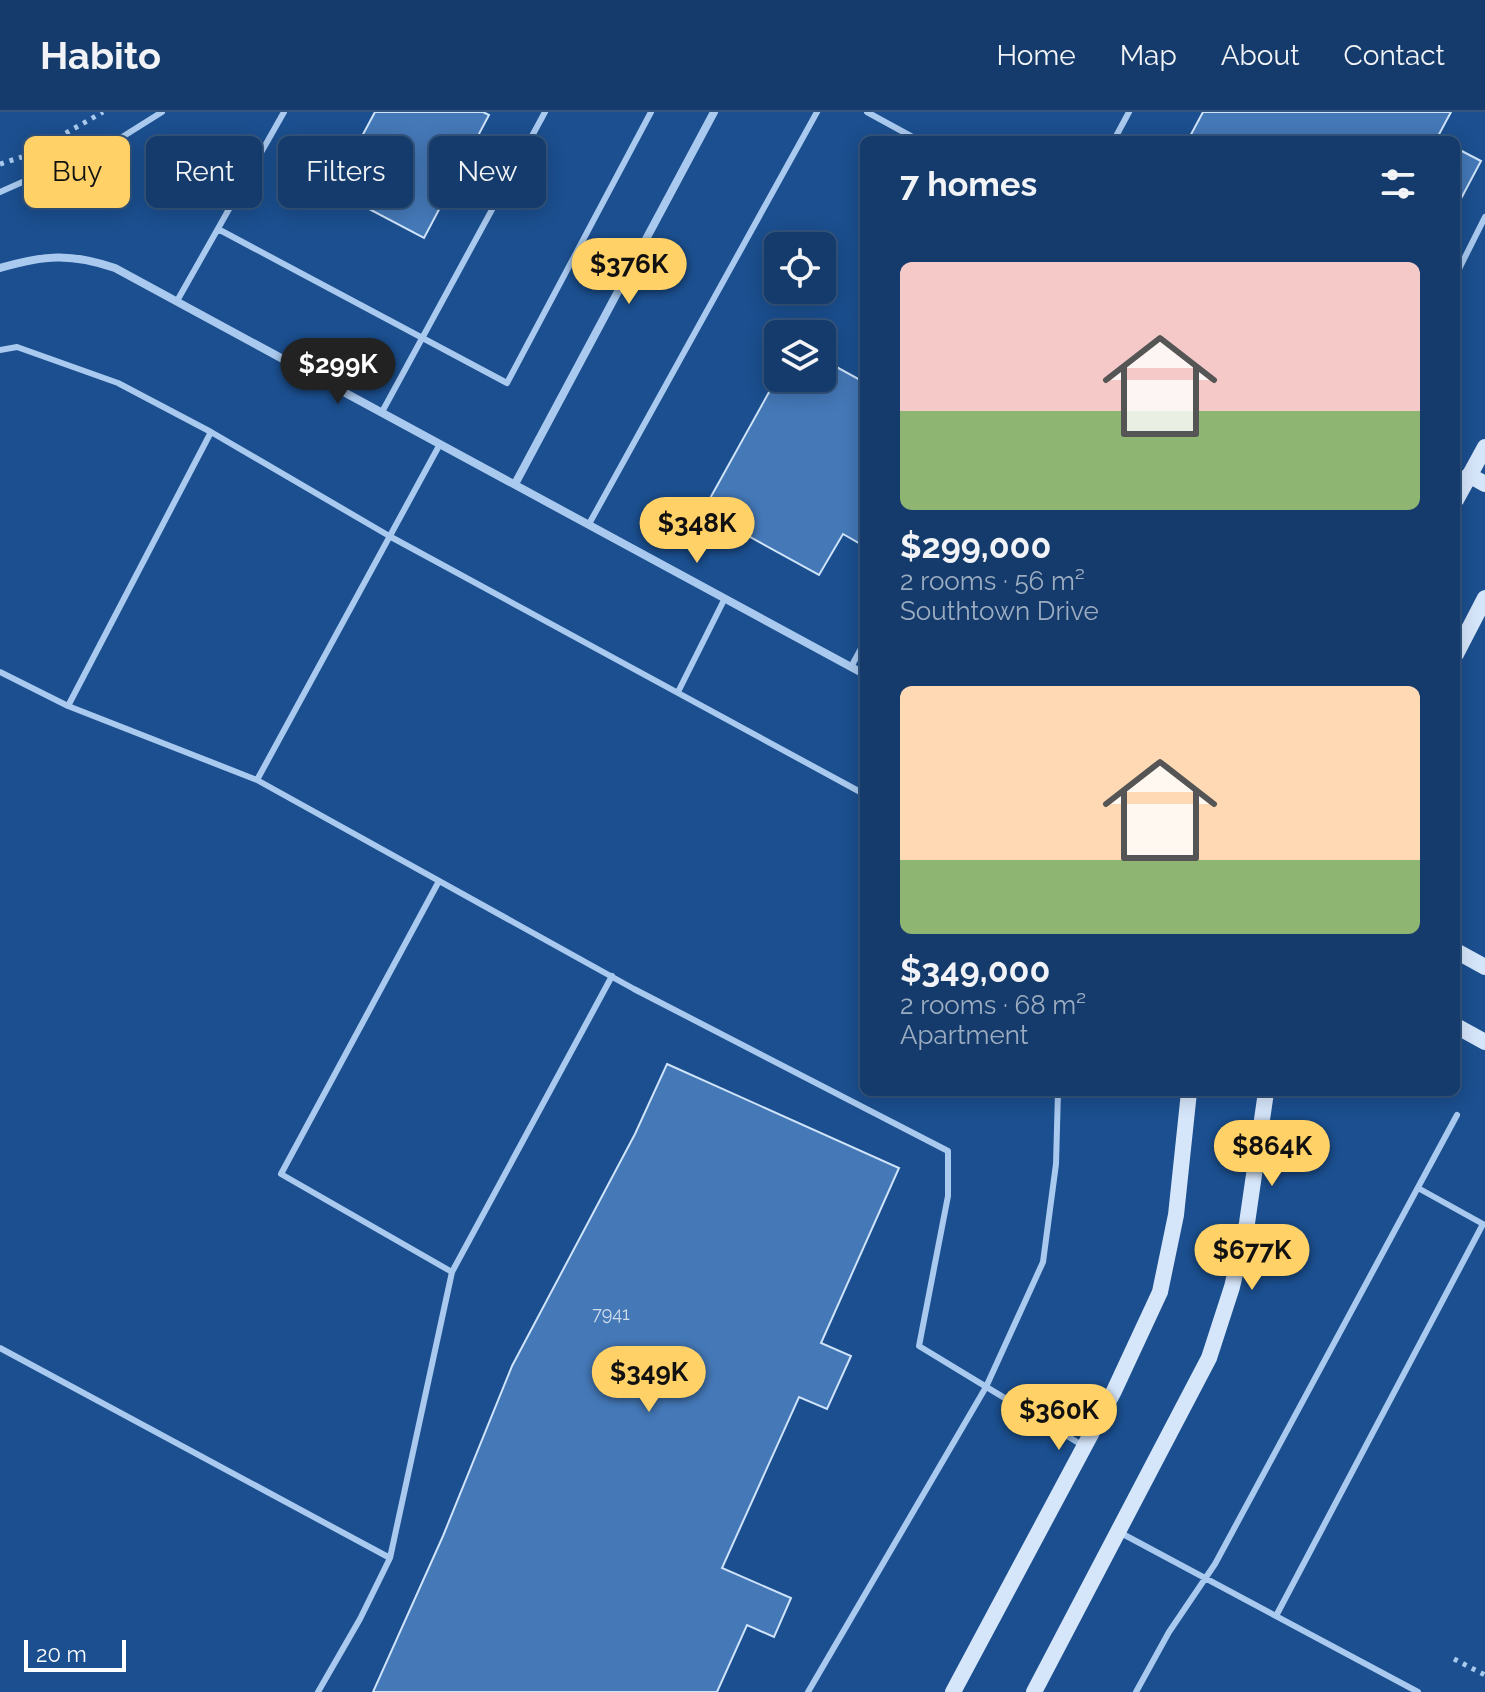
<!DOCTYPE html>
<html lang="en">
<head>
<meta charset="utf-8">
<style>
	:root { --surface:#143b6b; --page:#214673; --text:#f1f3f6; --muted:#9dadc1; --line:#33557e; --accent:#ffd166 }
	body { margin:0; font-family:Raleway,sans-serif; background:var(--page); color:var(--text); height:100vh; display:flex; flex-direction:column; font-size:30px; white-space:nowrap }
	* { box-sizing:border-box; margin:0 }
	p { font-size:26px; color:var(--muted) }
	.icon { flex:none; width:44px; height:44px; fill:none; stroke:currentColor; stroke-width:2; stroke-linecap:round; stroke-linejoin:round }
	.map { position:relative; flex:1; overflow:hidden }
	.side { position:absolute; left:860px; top:24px; width:600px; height:960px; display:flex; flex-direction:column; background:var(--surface); border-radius:12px; box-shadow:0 4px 20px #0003,0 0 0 2px var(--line) }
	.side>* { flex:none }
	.hud { position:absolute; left:24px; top:24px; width:716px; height:72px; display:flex; gap:16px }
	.tools { position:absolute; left:764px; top:120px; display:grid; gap:16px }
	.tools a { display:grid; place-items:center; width:72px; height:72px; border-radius:12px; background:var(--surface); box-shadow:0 4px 20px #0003,0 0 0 2px var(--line); font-size:40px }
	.scale { position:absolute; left:24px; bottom:20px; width:102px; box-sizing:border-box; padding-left:8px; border:4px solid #fff; border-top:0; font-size:22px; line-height:28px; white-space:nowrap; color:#fff; -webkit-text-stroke:6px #1b4f8f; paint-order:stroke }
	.price { position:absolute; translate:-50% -68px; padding:0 18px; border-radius:28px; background:var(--accent); color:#111; font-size:26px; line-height:52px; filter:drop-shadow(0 2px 4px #0008) }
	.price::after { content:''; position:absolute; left:50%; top:48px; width:24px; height:18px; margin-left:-12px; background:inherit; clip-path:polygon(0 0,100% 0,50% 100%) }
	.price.selected { background:#222; color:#fff }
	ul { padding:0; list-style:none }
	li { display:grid; align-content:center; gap:16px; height:424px; padding:0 40px }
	li span { display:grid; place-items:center; height:248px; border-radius:12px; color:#555 }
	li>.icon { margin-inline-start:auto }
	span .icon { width:144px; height:144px; fill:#fffc; stroke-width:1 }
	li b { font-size:34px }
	h2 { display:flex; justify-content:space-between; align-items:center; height:96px; padding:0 40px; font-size:34px }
	.pill { padding:0 28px; border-radius:12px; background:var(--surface); box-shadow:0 4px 20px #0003,0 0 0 2px var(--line); font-size:28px; line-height:72px }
	.pill.selected { background:var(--accent); color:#111 }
	header { display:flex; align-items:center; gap:48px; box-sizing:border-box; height:112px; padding:0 40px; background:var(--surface); border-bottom:2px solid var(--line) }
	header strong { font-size:38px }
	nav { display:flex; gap:44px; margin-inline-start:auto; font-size:28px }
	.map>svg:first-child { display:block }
	.building { fill:#4478b7; stroke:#cfe3fa; stroke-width:2 }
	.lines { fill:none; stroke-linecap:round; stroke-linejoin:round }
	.path { stroke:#a9c9ee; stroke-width:5; stroke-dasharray:4 6; stroke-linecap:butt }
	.lane { stroke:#a9c9ee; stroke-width:6 }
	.street { stroke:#a9c9ee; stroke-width:8 }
	.secondary { stroke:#d6e6fa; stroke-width:16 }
	.labels { text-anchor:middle; stroke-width:8; stroke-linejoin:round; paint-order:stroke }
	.number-label { font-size:18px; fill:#d0dded }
</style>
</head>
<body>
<header>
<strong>Habito</strong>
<nav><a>Home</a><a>Map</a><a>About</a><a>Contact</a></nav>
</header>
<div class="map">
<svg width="1485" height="1580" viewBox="0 0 1485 1580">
	<rect width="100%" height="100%" fill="#1b4f8f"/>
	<path class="building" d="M375,0H483L489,3L424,126L333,78Z
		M1203,0H1451L1437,26L1441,28H1188Z
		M1456,36L1481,49L1456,96Z
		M822,247L864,270V434L843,422L819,463L703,399L778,264V266H822Z
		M667,952L899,1056L821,1231L851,1244L827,1297L799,1285L722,1456L791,1486L774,1525L747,1513L717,1580H373L443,1424L512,1254L635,1022Z"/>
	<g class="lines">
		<path class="path" d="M31,41L103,0
			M0,52L22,45
			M1454,1547L1485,1563"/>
		<path class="lane" d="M867,0L918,28
			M1114,28L1129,0
			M0,80L119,27L162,0
			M218,117L507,271L651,0
			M1456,163L1485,105
			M177,189L284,0
			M0,238L17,235L118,271L211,320L68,594L0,560
			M382,300L545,0
			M211,320L391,425L864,682
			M440,332L257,668L634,877L948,1039V1084L919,1234L1082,1333
			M589,412L817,0
			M851,555L864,531
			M678,580L725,486
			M68,594L257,668
			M439,769L281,1062L452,1160L612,864
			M0,1236L390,1446L360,1507L318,1580
			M1119,1420L1418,1580
			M390,1446L452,1160
			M1276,1504L1483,1112L1418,1076
			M808,1580L986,1275L1043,1150L1056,1052L1058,980
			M1136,1580L1169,1520L1215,1452L1457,1003"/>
		<path class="street" d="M0,156C44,143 71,141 115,156L864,562
			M515,372L714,0"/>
		<path class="secondary" d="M1469,363L1485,372
			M1456,388L1485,335
			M1456,542L1485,486
			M1456,839L1485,855
			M1456,914L1485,930
			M953,1580L1114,1279L1160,1180L1176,1103L1189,980
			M1034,1580L1209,1246L1232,1175L1247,1111L1266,980"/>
	</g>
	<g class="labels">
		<g class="number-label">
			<text x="611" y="1208">7941</text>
		</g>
	</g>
</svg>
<div class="tools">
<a><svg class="icon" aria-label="locate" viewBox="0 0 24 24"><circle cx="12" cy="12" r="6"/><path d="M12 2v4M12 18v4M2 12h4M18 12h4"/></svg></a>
<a><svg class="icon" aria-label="layers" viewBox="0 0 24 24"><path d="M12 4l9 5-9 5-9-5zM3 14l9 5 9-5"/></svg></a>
</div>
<div class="scale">20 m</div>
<b class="price" style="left:629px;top:194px">$376K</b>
<b class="price selected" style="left:338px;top:294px">$299K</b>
<b class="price" style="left:697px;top:453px">$348K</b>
<b class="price" style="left:1272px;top:1076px">$864K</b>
<b class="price" style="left:1252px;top:1180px">$677K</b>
<b class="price" style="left:649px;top:1302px">$349K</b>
<b class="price" style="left:1059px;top:1340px">$360K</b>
<div class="hud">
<a class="pill selected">Buy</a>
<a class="pill">Rent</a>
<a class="pill">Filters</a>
<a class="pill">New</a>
</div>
<section class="side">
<h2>7 homes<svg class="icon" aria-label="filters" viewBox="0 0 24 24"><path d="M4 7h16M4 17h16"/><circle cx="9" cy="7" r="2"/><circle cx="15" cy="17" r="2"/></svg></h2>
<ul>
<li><span style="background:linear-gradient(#f6c9c9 60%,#8fb573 0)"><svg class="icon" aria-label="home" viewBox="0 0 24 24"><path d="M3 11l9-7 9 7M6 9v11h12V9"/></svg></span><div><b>$299,000</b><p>2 rooms · 56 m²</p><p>Southtown Drive</p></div></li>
<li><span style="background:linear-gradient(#ffd9b3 70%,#8fb573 0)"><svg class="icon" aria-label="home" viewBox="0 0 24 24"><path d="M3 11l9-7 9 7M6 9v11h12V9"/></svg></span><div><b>$349,000</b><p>2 rooms · 68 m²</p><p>Apartment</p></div></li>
</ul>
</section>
</div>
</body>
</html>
